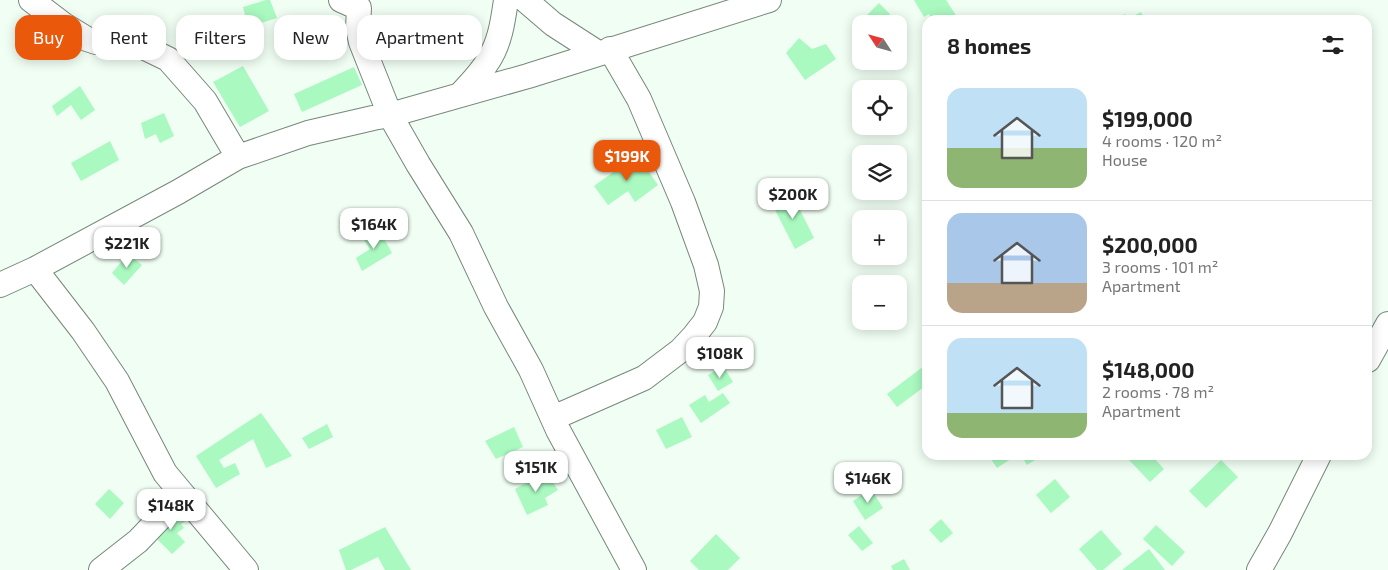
<!DOCTYPE html>
<html lang="en">
<head>
<meta charset="utf-8">
<style>
	:root { --surface:#fff; --page:#f2f2f2; --text:#222; --muted:#767676; --line:#e0e0e0; --accent:#ea580c }
	body { margin:0; font-family:"Exo 2",sans-serif; background:var(--page); color:var(--text); height:100vh; display:flex; flex-direction:column; font-size:19px; white-space:nowrap }
	* { box-sizing:border-box; margin:0 }
	p { font-size:16px; color:var(--muted) }
	.icon { flex:none; width:28px; height:28px; fill:none; stroke:currentColor; stroke-width:2; stroke-linecap:round; stroke-linejoin:round }
	.map { position:relative; flex:1; overflow:hidden }
	.drawer { position:absolute; left:922px; top:15px; width:450px; height:445px; display:flex; flex-direction:column; background:var(--surface); border-radius:15px; box-shadow:0 2px 12px #0003 }
	.drawer>* { flex:none }
	.hud { position:absolute; left:15px; top:15px; width:475px; height:45px; display:flex; gap:10px }
	.needle { width:32px; rotate:306deg }
	.buttons { position:absolute; left:852px; top:15px; display:grid; gap:10px }
	.buttons a { display:grid; place-items:center; width:55px; height:55px; border-radius:10px; background:var(--surface); box-shadow:0 2px 12px #0003; font-size:25px }
	.price { position:absolute; translate:-50% -42px; padding:0 11px; border-radius:10px; background:#fff; color:#222; font-size:16px; line-height:32px; filter:drop-shadow(0 1px 2px #0008) }
	.price::after { content:''; position:absolute; left:50%; top:30px; width:15px; height:11px; margin-left:-8px; background:inherit; clip-path:polygon(0 0,100% 0,50% 100%) }
	.price.selected { background:var(--accent); color:#fff }
	ul { padding:0; list-style:none }
	li { display:flex; align-items:center; gap:15px; height:125px; padding:0 25px }
	li+li { border-top:1px solid var(--line) }
	li span { display:grid; place-items:center; flex:none; width:140px; height:100px; border-radius:15px; color:#555 }
	li>.icon { margin-inline-start:auto }
	span .icon { width:60px; height:60px; fill:#fffc; stroke-width:1 }
	li b { font-size:21px }
	h2 { display:flex; justify-content:space-between; align-items:center; height:60px; padding:0 25px; font-size:21px }
	.pill { padding:0 18px; border-radius:15px; background:var(--surface); box-shadow:0 2px 12px #0003; font-size:18px; line-height:45px }
	.pill.selected { background:var(--accent); color:#fff }
	.map>svg:first-child { display:block }
	.building { fill:#aaf9c0 }
	.lines { fill:none; stroke-linecap:round; stroke-linejoin:round }
	.street-casing { stroke:#77877b; stroke-width:26 }
	.street { stroke:#fff; stroke-width:24 }
</style>
</head>
<body>
<div class="map">
<svg width="1388" height="570" viewBox="0 0 1388 570">
	<rect width="100%" height="100%" fill="#f0fef3"/>
	<path class="building" d="M266,0H270L277,18L248,27L243,7Z
		M914,0H946L959,20H933L929,14L924,17Z
		M879,3L890,14L880,24H872L865,17Z
		M1141,12L1145,20H1113L1125,14L1129,18Z
		M799,38L812,49L826,44L836,59L805,80L786,53Z
		M243,66L269,111L240,127L213,82Z
		M354,67L362,85L302,112L294,94Z
		M80,86L95,110L81,120L71,105L57,116L52,106Z
		M164,113L174,136L160,143L156,134L145,139L141,123Z
		M110,141L119,160L81,181L71,163Z
		M637,155L658,185L635,202L628,191L608,205L594,186Z
		M791,192L814,238L795,249L771,202Z
		M378,228L392,253L362,271L356,258L370,249L362,237Z
		M128,254L142,265L124,285L112,273Z
		M928,363V384L897,407L887,394Z
		M723,366L733,382L718,391L708,375Z
		M723,393L730,403L701,423L689,405L705,395L709,402Z
		M261,413L292,456L266,468L253,439L219,460L224,468L235,463L240,474L216,488L196,456Z
		M682,417L692,437L666,449L656,430Z
		M327,424L333,437L309,449L302,438Z
		M514,427L523,447L496,459L485,441Z
		M988,455H1012L1014,457L997,468Z
		M1021,455H1043L1027,465Z
		M1134,455H1151L1164,469L1150,482L1129,460Z
		M1221,460L1238,477L1206,508L1189,491Z
		M546,472L558,490L545,498L548,505L527,515L515,489Z
		M1055,479L1070,497L1051,513L1036,495Z
		M109,489L124,503L110,519L95,504Z
		M871,489L883,508L865,520L853,501Z
		M176,507L187,520L181,524L184,528L177,533L185,542L172,554L151,533Z
		M941,519L953,533L941,543L929,530Z
		M1156,525L1185,552L1172,566L1143,539Z
		M859,526L873,543L862,551L848,535Z
		M385,527L411,570H385L378,557L351,570H346L339,550Z
		M1101,530L1122,554L1103,570H1097L1079,549Z
		M716,534L740,558L728,570H699L690,561Z
		M1149,549L1165,570H1122Z
		M904,559L910,570H893L891,566Z"/>
	<g class="lines">
		<g class="street-casing">
			<path id="street" d="M31,0L64,25L87,39L96,42L125,43L139,45L168,59L205,101L238,157
				M341,0L359,8L358,28L361,42L390,115L418,164L461,233L496,307L531,370L558,430L634,570
				M525,0L553,24L598,53
				M460,95C470,84 481,73 488,61C500,43 503,21 506,0
				M35,269L83,331L117,381L165,473L246,570
				M0,285L35,269L178,192L238,157L308,133L373,118L390,115L528,76L769,0
				M1368,360L1388,324
				M553,418L644,378L681,350L694,336L705,322L711,307L712,291L706,265L683,202L639,99L610,49
				M101,570L138,541L182,495
				M1259,570L1280,533L1319,455"/>
		</g>
		<use href="#street" class="street"/>
	</g>
</svg>
<div class="buttons">
<a><svg class="needle" viewBox="-14 -14 28 28"><path d="M0-13l5 13h-10z" fill="#e53935"/><path d="M0 13l5-13h-10z" fill="#767676"/></svg></a>
<a><svg class="icon" aria-label="locate" viewBox="0 0 24 24"><circle cx="12" cy="12" r="6"/><path d="M12 2v4M12 18v4M2 12h4M18 12h4"/></svg></a>
<a><svg class="icon" aria-label="layers" viewBox="0 0 24 24"><path d="M12 4l9 5-9 5-9-5zM3 14l9 5 9-5"/></svg></a>
<a>+</a>
<a>−</a>
</div>
<b class="price selected" style="left:627px;top:182px">$199K</b>
<b class="price" style="left:793px;top:220px">$200K</b>
<b class="price" style="left:374px;top:250px">$164K</b>
<b class="price" style="left:127px;top:269px">$221K</b>
<b class="price" style="left:720px;top:379px">$108K</b>
<b class="price" style="left:536px;top:493px">$151K</b>
<b class="price" style="left:868px;top:504px">$146K</b>
<b class="price" style="left:171px;top:531px">$148K</b>
<div class="hud">
<a class="pill selected">Buy</a>
<a class="pill">Rent</a>
<a class="pill">Filters</a>
<a class="pill">New</a>
<a class="pill">Apartment</a>
</div>
<section class="drawer">
<h2>8 homes<svg class="icon" aria-label="filters" viewBox="0 0 24 24"><path d="M4 7h16M4 17h16"/><circle cx="9" cy="7" r="2"/><circle cx="15" cy="17" r="2"/></svg></h2>
<ul>
<li><span style="background:linear-gradient(#bfe0f5 60%,#8fb573 0)"><svg class="icon" aria-label="home" viewBox="0 0 24 24"><path d="M3 11l9-7 9 7M6 9v11h12V9"/></svg></span><div><b>$199,000</b><p>4 rooms · 120 m²</p><p>House</p></div></li>
<li><span style="background:linear-gradient(#a9c7e8 70%,#b9a48a 0)"><svg class="icon" aria-label="home" viewBox="0 0 24 24"><path d="M3 11l9-7 9 7M6 9v11h12V9"/></svg></span><div><b>$200,000</b><p>3 rooms · 101 m²</p><p>Apartment</p></div></li>
<li><span style="background:linear-gradient(#bfe0f5 75%,#8fb573 0)"><svg class="icon" aria-label="home" viewBox="0 0 24 24"><path d="M3 11l9-7 9 7M6 9v11h12V9"/></svg></span><div><b>$148,000</b><p>2 rooms · 78 m²</p><p>Apartment</p></div></li>
</ul>
</section>
</div>
</body>
</html>
